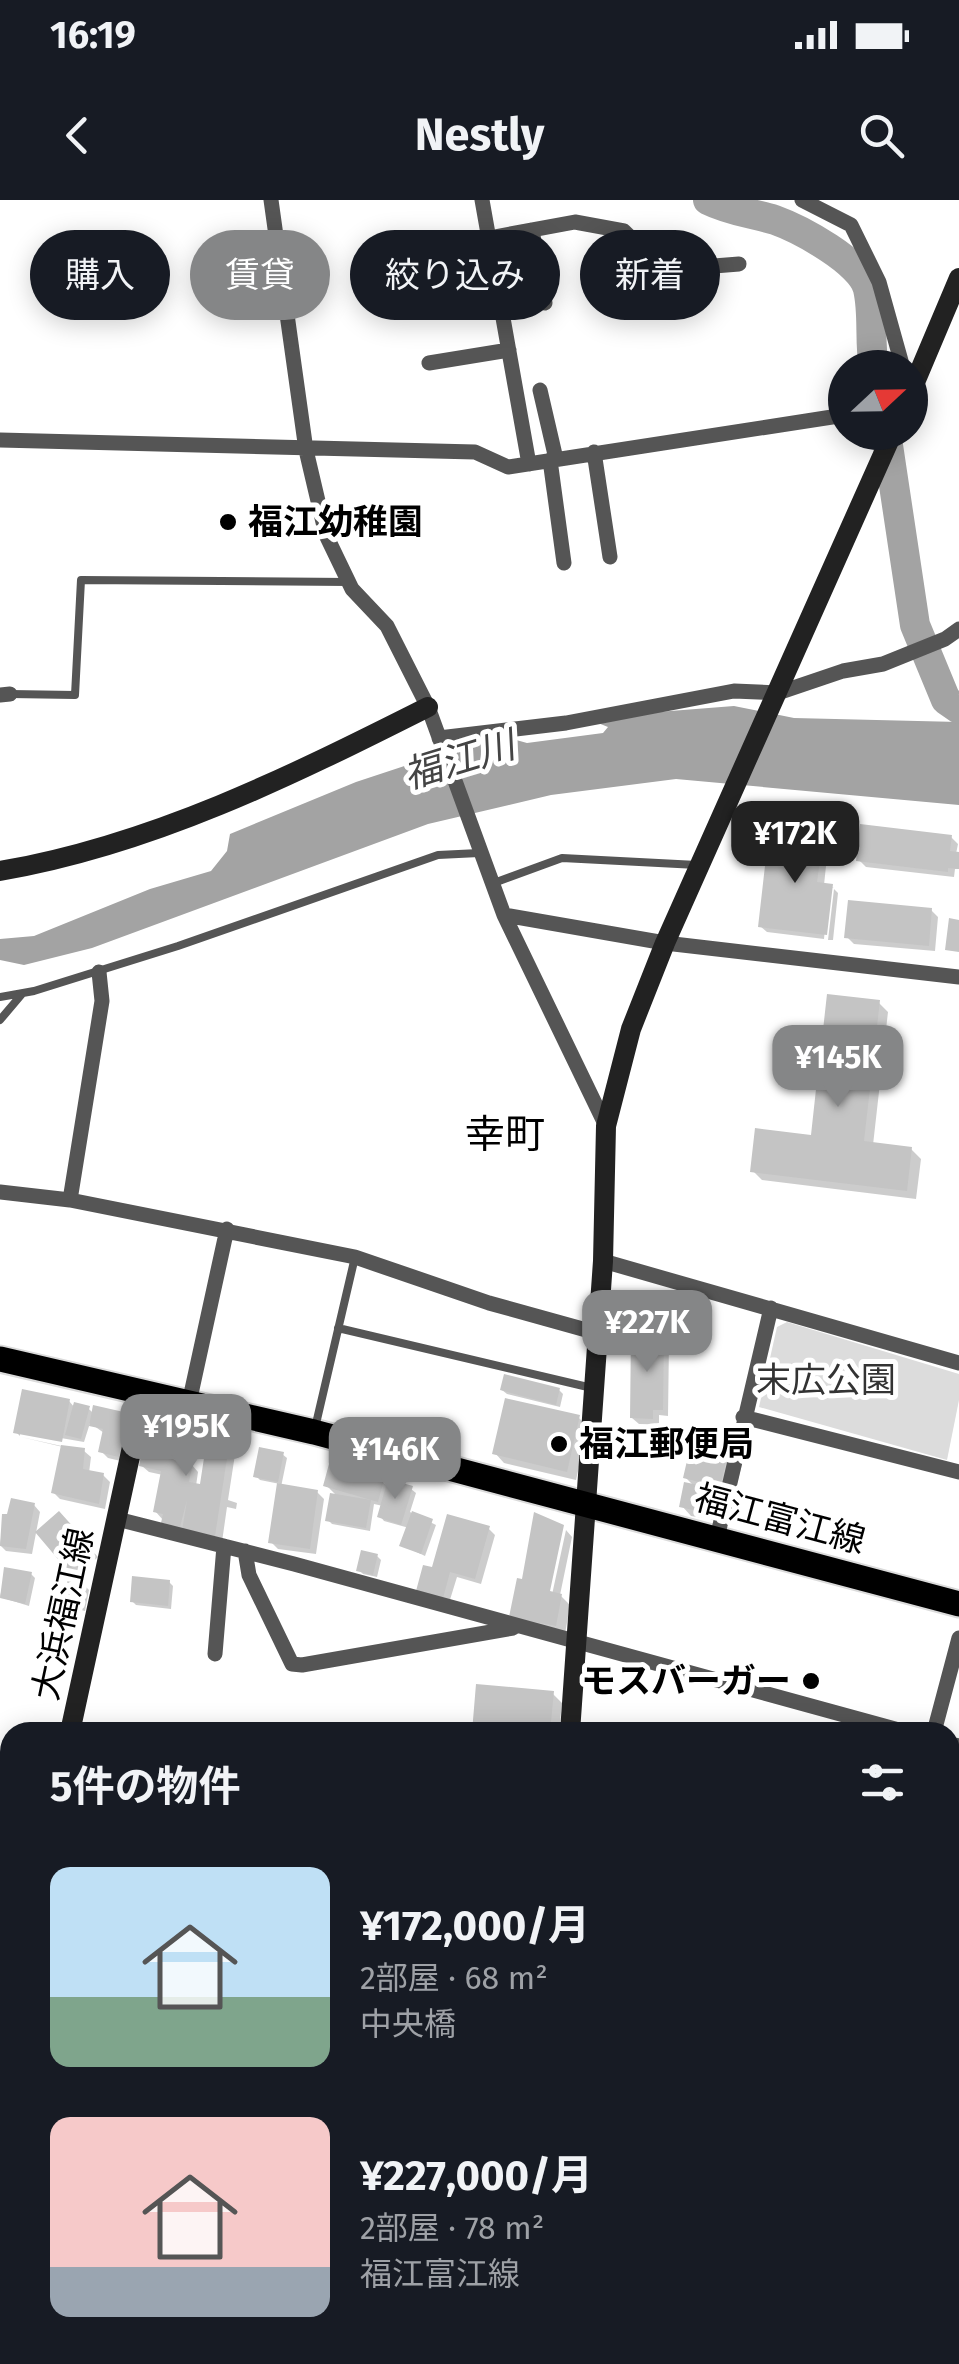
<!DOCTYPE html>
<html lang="ja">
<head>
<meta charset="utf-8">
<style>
	:root { --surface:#171b24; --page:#242831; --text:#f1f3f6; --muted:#9ea1a6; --accent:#858687 }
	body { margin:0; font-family:"Fira Sans","Noto Sans JP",sans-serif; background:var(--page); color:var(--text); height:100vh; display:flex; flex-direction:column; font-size:38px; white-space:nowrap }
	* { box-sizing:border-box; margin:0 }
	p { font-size:32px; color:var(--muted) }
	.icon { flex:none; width:55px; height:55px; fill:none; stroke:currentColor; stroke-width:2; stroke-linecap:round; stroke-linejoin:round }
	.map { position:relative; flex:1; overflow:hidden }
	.drawer { position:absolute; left:0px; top:1522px; width:960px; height:642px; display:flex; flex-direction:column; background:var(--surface); border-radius:30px 30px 0 0; box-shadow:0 5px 25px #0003 }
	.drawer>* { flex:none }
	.top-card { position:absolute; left:30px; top:30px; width:900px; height:90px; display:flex; gap:20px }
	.needle { width:65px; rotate:68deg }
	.tools { position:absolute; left:828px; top:150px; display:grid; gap:20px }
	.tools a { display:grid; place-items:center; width:100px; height:100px; border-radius:50%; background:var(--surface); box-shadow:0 5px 25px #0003; font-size:50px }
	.price { position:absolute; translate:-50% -85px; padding:0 22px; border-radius:20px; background:var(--accent); color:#fff; font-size:32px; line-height:65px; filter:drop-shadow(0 2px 5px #0008) }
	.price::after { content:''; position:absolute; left:50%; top:60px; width:30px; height:22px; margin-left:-15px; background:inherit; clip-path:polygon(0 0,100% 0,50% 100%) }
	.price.current { background:#222; color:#fff }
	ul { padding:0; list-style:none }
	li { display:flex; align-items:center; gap:30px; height:250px; padding:0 50px }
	li span { display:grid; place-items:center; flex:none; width:280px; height:200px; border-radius:20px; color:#555 }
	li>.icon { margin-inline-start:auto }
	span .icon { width:120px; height:120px; fill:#fffc; stroke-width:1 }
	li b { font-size:42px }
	h2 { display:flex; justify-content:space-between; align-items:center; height:120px; padding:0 50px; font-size:42px }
	.chip { padding:0 35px; border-radius:45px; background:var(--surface); box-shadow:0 5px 25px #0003; font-size:35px; line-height:90px }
	.chip.current { background:var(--accent); color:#fff }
	.status { display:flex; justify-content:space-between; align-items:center; height:70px; padding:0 50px; background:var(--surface); direction:ltr }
	.status svg { height:28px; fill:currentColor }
	header { display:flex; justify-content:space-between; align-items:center; height:130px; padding:0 50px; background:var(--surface); font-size:45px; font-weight:700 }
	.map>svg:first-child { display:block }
	.green { fill:#dcdcdc }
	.water { fill:#a3a3a3 }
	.shadow { fill:#0003 }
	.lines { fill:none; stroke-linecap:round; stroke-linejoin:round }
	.stream { stroke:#a3a3a3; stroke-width:5 }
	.river { stroke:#a3a3a3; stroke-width:30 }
	.building { fill:#c4c4c4 }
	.primary-casing { stroke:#dbdbdb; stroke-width:29 }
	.highway-casing { stroke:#dbdbdb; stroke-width:34 }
	.lane { stroke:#555; stroke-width:8 }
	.street { stroke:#555; stroke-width:15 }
	.secondary { stroke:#222; stroke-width:20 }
	.primary { stroke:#000; stroke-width:25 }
	.highway { stroke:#000; stroke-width:30 }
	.poi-dot { fill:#000; stroke:#fff; stroke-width:4 }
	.labels { text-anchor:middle; stroke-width:10; stroke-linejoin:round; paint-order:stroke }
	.poi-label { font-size:35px; font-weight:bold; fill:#000; stroke:#fff; text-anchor:start }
	.park-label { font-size:35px; fill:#333; stroke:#fff }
	.street-label { font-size:35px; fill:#000; stroke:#fff }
	.water-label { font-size:38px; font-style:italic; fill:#444; stroke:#fff }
	.quarter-label { font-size:40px; fill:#000; stroke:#fff }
</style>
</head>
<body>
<div class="status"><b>16:19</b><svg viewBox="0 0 49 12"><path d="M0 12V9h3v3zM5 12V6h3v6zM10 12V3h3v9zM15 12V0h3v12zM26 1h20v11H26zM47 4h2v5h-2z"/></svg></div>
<header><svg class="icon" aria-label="back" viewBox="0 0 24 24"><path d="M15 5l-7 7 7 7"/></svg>Nestly<svg class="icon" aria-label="search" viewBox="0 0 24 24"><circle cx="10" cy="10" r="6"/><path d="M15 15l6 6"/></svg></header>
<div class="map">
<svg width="959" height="2164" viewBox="0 0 959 2164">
	<rect width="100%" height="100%" fill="#fff"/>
	<path class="green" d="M787,1122L959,1174V1200L947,1260L759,1207L777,1127Z"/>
	<path class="water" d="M734,506L794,518L959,522V605L676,579L551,595L428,624L92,748L24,765L0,760V739L34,736L150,689L211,671L227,651L230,634L356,582L471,544L509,538L527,543L603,533L608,527L598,523L645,513Z
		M721,2155H799L811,2164H716Z"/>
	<path class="shadow" d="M951,637L958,644L956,654L959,655V669H955L954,677L866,667L859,660Z
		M821,640L828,647L824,685L834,688H829L824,739L767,732L760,726Z
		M834,689L838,693L833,740H828Z
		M931,710L938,717L935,751L854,744L847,737Z
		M879,803L888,812L873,945L911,949L921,959L916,999L762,980L753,971L813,938L819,887L806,877L823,851Z
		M662,1136L669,1143L668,1216L659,1215V1225L639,1224L632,1218Z
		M502,1190H559L563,1194L560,1207L507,1194Z
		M69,1201L75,1208H88L94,1214L127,1215L134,1222L125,1262L108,1258L101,1251L104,1233L90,1223L84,1242L20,1231V1236L16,1232Z
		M579,1218L588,1227L576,1280L504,1263L495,1253Z
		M173,1222L180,1229L173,1261L192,1265L198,1272L196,1286L202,1287L229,1242L236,1248L228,1300L237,1303L236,1309L227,1307L222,1342L171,1329L155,1311L163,1275L149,1272L142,1266Z
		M21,1237L84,1251L91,1257L89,1273L103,1275L110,1282L105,1309L60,1299L53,1292L63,1247Z
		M728,1250L742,1264L733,1300L721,1321L691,1316L682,1306L695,1287L685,1277Z
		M282,1254L287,1258L281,1287L317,1292L324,1299L316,1354L278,1349L271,1342L280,1284L260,1280L256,1276Z
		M383,1282L389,1288L411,1289L416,1293L410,1312L436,1325L425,1356L402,1345L409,1328L384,1321L380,1316L383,1306L374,1304L370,1331L332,1324L328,1320L338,1297L326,1285Z
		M34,1305L40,1312L32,1354L6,1351L0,1345L4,1317Z
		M59,1314L98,1357L77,1376L38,1332Z
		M488,1328L495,1335L481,1384L457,1377L449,1403L425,1397L433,1370Z
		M566,1330L572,1337L560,1395L570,1405L565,1434L522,1425L524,1382L550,1404Z
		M377,1356L381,1360L377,1377L363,1374L359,1370Z
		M6,1370L31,1374L35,1378L29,1406L0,1397Z
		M169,1382L173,1386L171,1409L136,1405L132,1401Z
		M85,1386L89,1390L85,1411L69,1407L65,1403Z
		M479,1486L552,1493L562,1503L559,1532H475Z"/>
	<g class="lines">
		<path class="stream" d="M463,2155L466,2164"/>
		<path class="river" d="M708,0C730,11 752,13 775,20C800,29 862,62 868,89C874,114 869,142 874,168
			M886,232L915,425L946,500L959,509"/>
	</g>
	<path class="building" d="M860,624L952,635L950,651L959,652V669L948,668V672L856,661Z
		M769,631L823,638L817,682L833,684L827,735L758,727Z
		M848,700L932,708L929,746L844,738Z
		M949,718L959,720V752L945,750Z
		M827,794L880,800L864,941L912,947L907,991L750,972L755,928L811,935L817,880L803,878L807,847L821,848Z
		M631,1133L664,1134L663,1210H653V1219L630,1218Z
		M504,1174L560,1188L556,1205L500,1190Z
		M22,1189L70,1199L62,1242L13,1233Z
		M505,1198L580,1215L567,1272L492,1254Z
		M74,1202L90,1206L81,1239L65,1235Z
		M93,1205L128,1213L119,1257L98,1252L103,1229L89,1226Z
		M149,1215L174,1220L167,1258L193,1263L189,1282L200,1284L208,1232L230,1239L215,1336L182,1331L187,1300L180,1327L161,1323L163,1314L153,1312L161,1271L139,1266Z
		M692,1239L729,1248L720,1287L683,1278Z
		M61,1245L85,1248L83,1269L104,1273L99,1304L51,1293Z
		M259,1247L284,1252L278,1282L253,1277Z
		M329,1264L384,1280L378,1302L323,1286Z
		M388,1279L413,1286L401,1325L377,1317Z
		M684,1282L718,1289L712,1314L679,1307Z
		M277,1283L318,1290L310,1349L268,1343Z
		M330,1293L371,1300L366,1328L325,1321Z
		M11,1298L35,1303L26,1349L0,1346L2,1314H7Z
		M59,1311L93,1349L68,1371L35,1332Z
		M412,1311L433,1319L421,1354L399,1346Z
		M534,1312L564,1325L550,1391L562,1394L556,1426L509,1417L517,1378L522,1379Z
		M447,1314L490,1326L475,1379L450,1372L443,1398L416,1391L423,1365L432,1367Z
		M361,1350L378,1354L373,1375L356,1371Z
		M4,1367L32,1372L25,1404L0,1398Z
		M132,1376L170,1380L168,1406L130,1402Z
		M68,1379L86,1383L81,1408L62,1403Z
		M476,1484L554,1491L550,1532H472Z
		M807,2155H951L952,2164H819Z"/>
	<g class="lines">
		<g class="primary-casing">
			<path id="primary" d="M0,1159L314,1232L959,1404"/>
		</g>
		<g class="highway-casing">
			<path id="highway" d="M0,1649L10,1653
				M950,1927L959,1931"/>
		</g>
		<path class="lane" d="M10,494L75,495L81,380L349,382
			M491,684L562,658L697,665
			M0,797L34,791L178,746L438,655L479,653
			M0,820L22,794
			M338,1128L592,1188
			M315,1228L355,1057"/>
		<path class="street" d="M271,0L306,250L326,335L352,389L387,426L428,507L504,715L606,926
			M482,0L529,264
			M802,0L851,25L879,82L903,168
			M532,30L545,103
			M489,38L575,22L624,31L664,70L739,64
			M429,163L509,150
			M540,190L556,259
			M0,240L475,252L508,267L845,215
			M594,252L610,357
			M550,260L564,363
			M0,495L10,494
			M439,538L566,523L734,491L778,493L843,471L883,464L945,439L959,429
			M504,715L665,743L959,777
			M0,992L70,1000L355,1057L489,1103L597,1133
			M70,1000L102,801L99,772
			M603,1061L959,1163
			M189,1203L227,1029
			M743,1217L959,1272
			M117,1319L294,1364L906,1532
			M717,1338L771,1108
			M245,1351L249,1375L292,1464L302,1465L513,1428
			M215,1454L224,1346
			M934,1532L959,1438
			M950,1544L959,1546
			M0,1601L10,1606
			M950,1693L959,1696
			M950,1833L959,1837
			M0,2107L10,2108
			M308,2164V2155
			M560,2164L561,2155"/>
		<path class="secondary" d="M910,194L959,78
			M0,671C152,645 291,576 428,507
			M70,1532L144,1192
			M570,1532L603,1061L606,926L631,829L665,743L893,232
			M0,2009L10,1925
			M439,2164L440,2155"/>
		<use href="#primary" class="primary"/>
		<use href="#highway" class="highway"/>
	</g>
	<g class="poi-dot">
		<circle cx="228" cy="322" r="10"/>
		<circle cx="559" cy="1244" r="10"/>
		<circle cx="811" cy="1481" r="10"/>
	</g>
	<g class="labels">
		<g class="poi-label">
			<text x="248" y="334">福江幼稚園</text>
			<text x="579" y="1256">福江郵便局</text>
			<text x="791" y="1493" text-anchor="end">モスバーガー</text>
		</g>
		<g class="park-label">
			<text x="826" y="1192">末広公園</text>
		</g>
		<g class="street-label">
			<text transform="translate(780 1319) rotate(15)" y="12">福江富江線</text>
			<text transform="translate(63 1414) rotate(-78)" y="12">大浜福江線</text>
		</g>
		<g class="water-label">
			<text transform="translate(459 560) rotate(-17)" y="13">福江川</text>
		</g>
		<g class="quarter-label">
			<text x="505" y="948">幸町</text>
		</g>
	</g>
</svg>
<div class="tools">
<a><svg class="needle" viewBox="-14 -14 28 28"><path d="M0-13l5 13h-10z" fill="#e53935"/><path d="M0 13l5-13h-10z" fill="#9ea1a6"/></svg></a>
</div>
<b class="price current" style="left:795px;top:686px">¥172K</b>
<b class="price" style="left:838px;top:910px">¥145K</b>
<b class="price" style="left:647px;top:1175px">¥227K</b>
<b class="price" style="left:186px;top:1279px">¥195K</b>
<b class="price" style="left:395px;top:1302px">¥146K</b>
<div class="top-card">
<a class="chip">購入</a>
<a class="chip current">賃貸</a>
<a class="chip">絞り込み</a>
<a class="chip">新着</a>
</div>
<section class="drawer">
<h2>5件の物件<svg class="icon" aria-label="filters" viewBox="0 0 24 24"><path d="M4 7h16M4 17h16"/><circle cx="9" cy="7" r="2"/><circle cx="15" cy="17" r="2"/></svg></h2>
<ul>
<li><span style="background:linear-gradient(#bfe0f5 65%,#7fa58c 0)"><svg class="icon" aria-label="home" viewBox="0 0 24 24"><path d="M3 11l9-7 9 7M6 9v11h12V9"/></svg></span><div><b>¥172,000/月</b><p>2部屋 · 68 m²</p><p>中央橋</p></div></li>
<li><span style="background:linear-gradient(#f6c9c9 75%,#9aa5b1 0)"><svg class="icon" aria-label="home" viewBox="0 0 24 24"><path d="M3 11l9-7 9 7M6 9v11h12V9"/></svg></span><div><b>¥227,000/月</b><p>2部屋 · 78 m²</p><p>福江富江線</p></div></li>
</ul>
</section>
</div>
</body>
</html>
